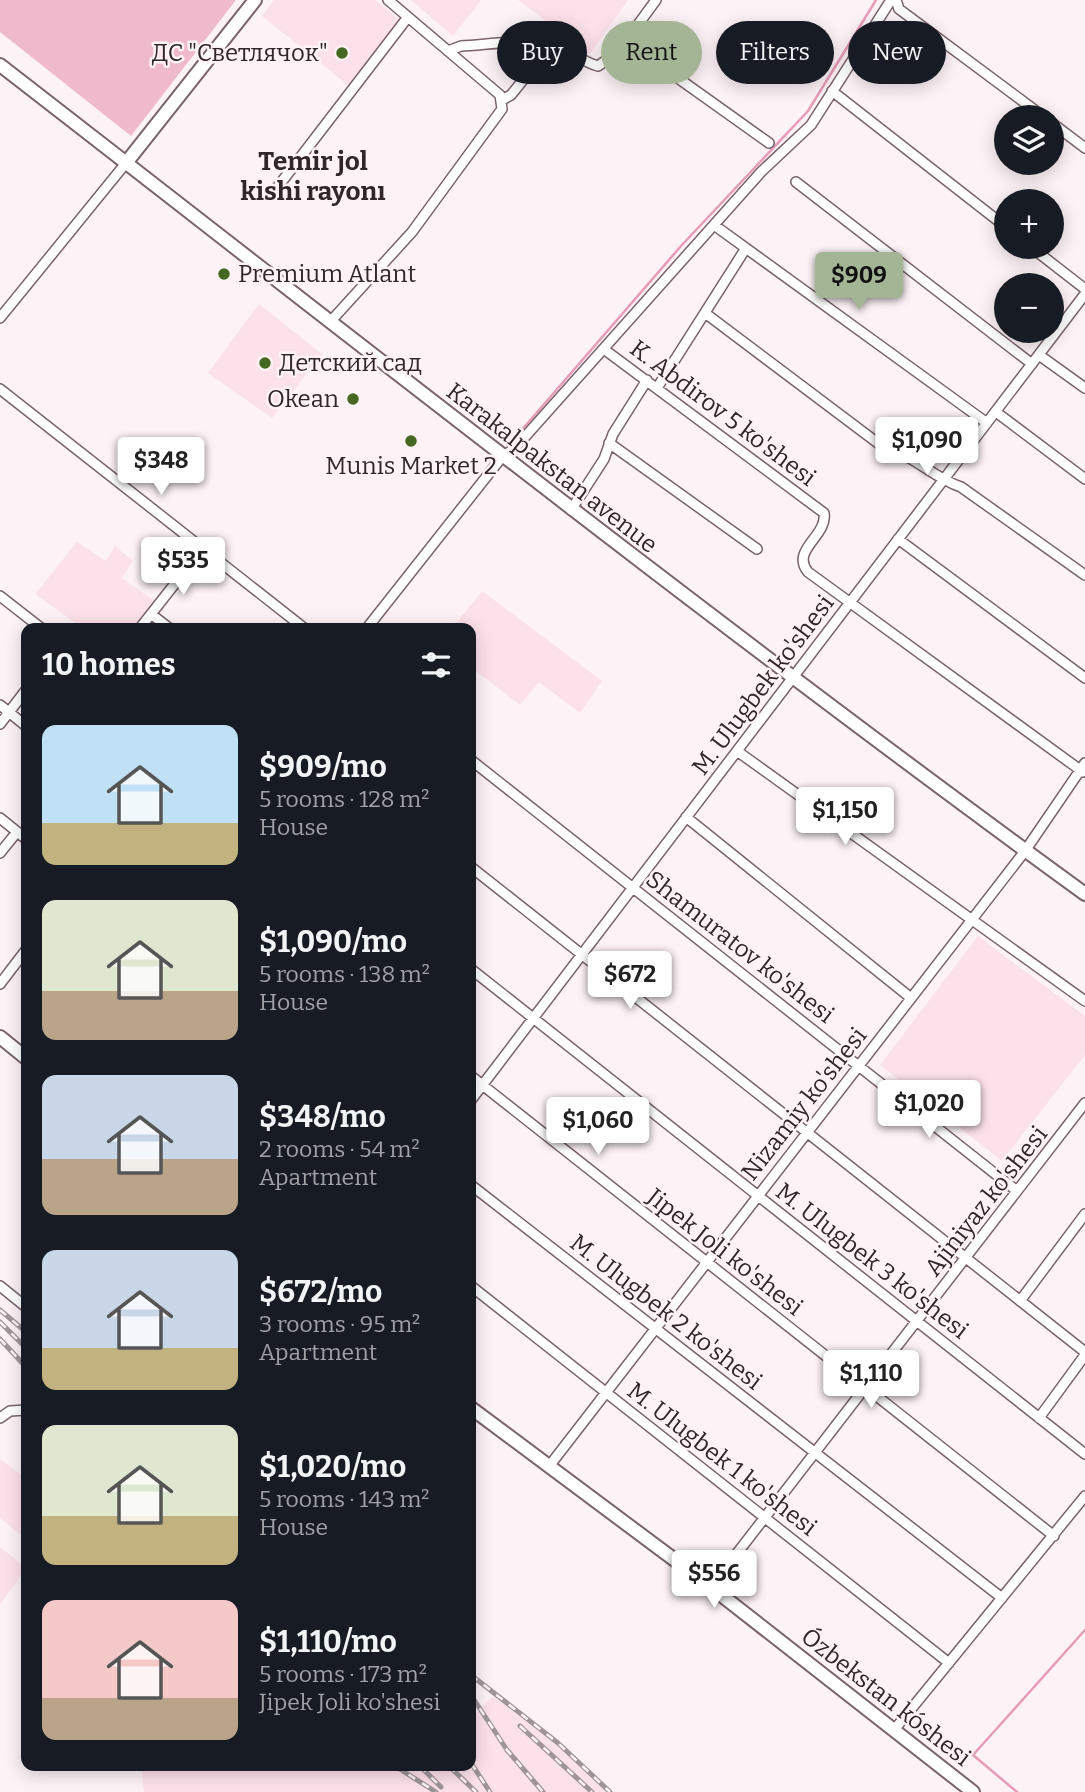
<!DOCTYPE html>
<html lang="en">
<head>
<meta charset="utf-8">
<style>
	:root { --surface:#171b24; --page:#20242c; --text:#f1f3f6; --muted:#9ea1a6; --accent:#a4b596 }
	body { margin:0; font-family:Bitter,serif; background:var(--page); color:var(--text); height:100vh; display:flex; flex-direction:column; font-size:26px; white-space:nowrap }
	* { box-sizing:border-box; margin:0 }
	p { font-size:23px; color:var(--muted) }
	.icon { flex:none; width:38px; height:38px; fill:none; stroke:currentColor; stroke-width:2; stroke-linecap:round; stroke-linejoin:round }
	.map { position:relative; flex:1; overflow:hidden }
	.details { position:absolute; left:21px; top:623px; width:455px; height:1148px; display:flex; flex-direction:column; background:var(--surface); border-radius:14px; box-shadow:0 4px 18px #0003 }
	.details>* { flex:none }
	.hud { position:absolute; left:497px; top:21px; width:483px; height:63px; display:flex; gap:14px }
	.buttons { position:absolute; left:994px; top:105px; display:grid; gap:14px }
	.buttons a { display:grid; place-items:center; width:70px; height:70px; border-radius:50%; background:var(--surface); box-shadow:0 4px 18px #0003; font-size:35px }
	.price { position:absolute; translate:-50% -60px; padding:0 16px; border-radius:7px; background:#fff; color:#222; font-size:23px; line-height:46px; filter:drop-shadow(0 2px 4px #0008) }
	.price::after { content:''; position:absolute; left:50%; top:42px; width:21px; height:16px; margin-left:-10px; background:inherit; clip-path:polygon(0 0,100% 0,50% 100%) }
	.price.selected { background:var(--accent); color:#111 }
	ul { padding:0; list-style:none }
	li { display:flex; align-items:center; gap:21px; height:175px; padding:0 21px }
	li span { display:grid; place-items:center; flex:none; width:196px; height:140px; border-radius:14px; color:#555 }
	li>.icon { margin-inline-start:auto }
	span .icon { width:84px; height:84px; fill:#fffc; stroke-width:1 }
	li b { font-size:30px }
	h2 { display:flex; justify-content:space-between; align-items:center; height:84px; padding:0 21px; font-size:30px }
	.tag { padding:0 24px; border-radius:32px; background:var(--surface); box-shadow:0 4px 18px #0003; font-size:24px; line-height:63px }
	.tag.selected { background:var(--accent); color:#111 }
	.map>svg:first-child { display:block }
	.built { fill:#fde1ea }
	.green { fill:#f0bacd }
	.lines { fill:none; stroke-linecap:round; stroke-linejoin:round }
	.stream { stroke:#e69cb8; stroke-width:2.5 }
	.street-casing { stroke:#7a636b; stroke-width:12 }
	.secondary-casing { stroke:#7a636b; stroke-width:16 }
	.street { stroke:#fff; stroke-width:9 }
	.secondary { stroke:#fff; stroke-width:12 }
	.rail-casing { stroke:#9f9598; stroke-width:5 }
	.rail { stroke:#fdf2f6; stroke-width:2.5; stroke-dasharray:8; stroke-linecap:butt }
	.poi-dot { fill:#466921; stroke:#fdf2f6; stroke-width:2.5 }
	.labels { text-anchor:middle; stroke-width:5; stroke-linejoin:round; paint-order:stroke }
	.poi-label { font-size:24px; fill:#31272a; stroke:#fdf2f6; text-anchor:end }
	.street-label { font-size:24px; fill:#31272a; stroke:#fdf2f6 }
	.neighbourhood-label { font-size:26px; font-weight:bold; fill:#31272a; stroke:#fdf2f6 }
</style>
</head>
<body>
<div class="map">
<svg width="1085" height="1792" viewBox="0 0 1085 1792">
	<rect width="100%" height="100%" fill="#fdf2f6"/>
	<path class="built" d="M274,0H375L401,21L349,86L262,16Z
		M411,0H481L453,36Z
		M518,0H628L590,54Z
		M259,304L322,354L272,418L208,373Z
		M77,542L106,561L115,546L133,561L122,578L156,602L135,628H75L77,624L35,594Z
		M482,591L602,681L580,713L539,682L520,705L471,667V628H452Z
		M978,936L1085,1016V1055L1002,1161L880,1065Z
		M0,1459L26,1478V1539L0,1518Z
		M0,1547L26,1568L0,1605Z
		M493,1696L556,1745L606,1792H144L141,1766H471V1706L476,1713Z"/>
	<path class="green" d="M0,0H236L131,136L0,32Z"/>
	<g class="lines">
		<path class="stream" d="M520,432L681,246L808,111L876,0
			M1017,1792L973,1755L1085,1630"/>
		<g class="street-casing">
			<path id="street" d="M896,0L899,9L1044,117
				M626,41L769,143
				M448,51L461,46C487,45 536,37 560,46C574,51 581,62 598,66L618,52L656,0
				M832,91L1006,227
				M502,100L511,95L552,44
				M1052,123L1085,148
				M796,182L1032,364
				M273,193L408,17
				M714,225L987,423
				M1031,247L1085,289
				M705,313L883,447C913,454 932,477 961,487L1085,575
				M0,318L126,163
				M330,322L412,232L502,109L500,95L388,0
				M605,350L824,513C828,536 790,550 808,572L1083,772
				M1039,355L1085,388
				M657,388L746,248
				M0,389L304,628
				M996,412L1085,479
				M609,443L757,549
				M571,510L604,459L613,434L647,380
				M898,539L1085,678
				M0,596L41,628
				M151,614L169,628
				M140,628L203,548
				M367,628L502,457L515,448L761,172L811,125L891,0
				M0,705L26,726
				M0,724L26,690
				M737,751L1085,1001
				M471,760L1017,1191
				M686,817L911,998
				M0,818L26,839
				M0,853L17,832
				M471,867L1085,1352
				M471,969L1085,1454
				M0,984L26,950
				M471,1076L1054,1536
				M471,1100L1085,294
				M471,1185L1002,1598
				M0,1286L26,1307
				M471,1286L949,1663
				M1020,1301L1085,1214
				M0,1418L10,1411L26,1410
				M1039,1418L1085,1355
				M550,1465L1025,851L1085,763
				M711,1587L1085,1103
				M894,1730L1085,1496"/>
		</g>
		<g class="secondary-casing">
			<path id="secondary" d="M0,65C360,344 717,626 1085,894
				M126,163L255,0
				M0,1037L26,1058
				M471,1408L711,1587L973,1792"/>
		</g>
		<use href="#street" class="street"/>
		<use href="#secondary" class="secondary"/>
		<g class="rail-casing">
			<path id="rail" d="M0,1310L26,1332
				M0,1322L26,1348
				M0,1339L26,1367
				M471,1675L558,1743L610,1792
				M471,1695L507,1750L543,1792
				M520,1726L592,1792
				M471,1763L490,1792
				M395,1766L436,1792
				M420,1766L441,1787
				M449,1766L476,1792"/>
		</g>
		<use href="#rail" class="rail"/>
	</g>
	<g class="poi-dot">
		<circle cx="342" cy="53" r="7"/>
		<circle cx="224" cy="274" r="7"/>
		<circle cx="265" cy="363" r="7"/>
		<circle cx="353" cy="399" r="7"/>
		<circle cx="411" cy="441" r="7"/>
	</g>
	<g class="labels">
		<g class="poi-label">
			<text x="328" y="61">ДС "Светлячок"</text>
			<text x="238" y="282" text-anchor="start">Premium Atlant</text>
			<text x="279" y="371" text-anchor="start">Детский сад</text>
			<text x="339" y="407">Okean</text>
			<text x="411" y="474" text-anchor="middle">Munis Market 2</text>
		</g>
		<g class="street-label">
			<text transform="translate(723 413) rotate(37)" y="8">K. Abdirov 5 ko'shesi</text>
			<text transform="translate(552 468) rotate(38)" y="8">Karakalpakstan avenue</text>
			<text transform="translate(763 685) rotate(-53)" y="8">M. Ulugbek ko'shesi</text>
			<text transform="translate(740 947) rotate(38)" y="8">Shamuratov ko'shesi</text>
			<text transform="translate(804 1104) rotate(-52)" y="8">Nizamiy ko'shesi</text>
			<text transform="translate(986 1201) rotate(-52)" y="8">Ajiniyaz ko'shesi</text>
			<text transform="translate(725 1252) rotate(38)" y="8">Jipek Joli ko'shesi</text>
			<text transform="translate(872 1261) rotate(38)" y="8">M. Ulugbek 3 ko'shesi</text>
			<text transform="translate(666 1312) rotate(38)" y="8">M. Ulugbek 2 ko'shesi</text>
			<text transform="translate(722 1459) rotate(38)" y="8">M. Ulugbek 1 ko'shesi</text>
			<text transform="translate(886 1697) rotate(38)" y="8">Ózbekstan kóshesi</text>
		</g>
		<g class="neighbourhood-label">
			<text x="313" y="170">Temir jol<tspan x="313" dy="30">kishi rayonı</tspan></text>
		</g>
	</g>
</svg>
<div class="buttons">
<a><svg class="icon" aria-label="layers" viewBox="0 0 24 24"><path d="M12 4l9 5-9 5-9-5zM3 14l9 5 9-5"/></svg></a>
<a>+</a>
<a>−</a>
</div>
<b class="price selected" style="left:859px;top:312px">$909</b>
<b class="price" style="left:927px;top:477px">$1,090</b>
<b class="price" style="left:161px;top:497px">$348</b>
<b class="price" style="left:183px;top:597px">$535</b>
<b class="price" style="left:845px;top:847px">$1,150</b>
<b class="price" style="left:630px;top:1011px">$672</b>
<b class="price" style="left:929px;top:1140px">$1,020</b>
<b class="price" style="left:598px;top:1157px">$1,060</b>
<b class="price" style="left:871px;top:1410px">$1,110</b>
<b class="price" style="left:714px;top:1610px">$556</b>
<div class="hud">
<a class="tag">Buy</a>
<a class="tag selected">Rent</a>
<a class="tag">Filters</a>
<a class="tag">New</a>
</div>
<section class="details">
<h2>10 homes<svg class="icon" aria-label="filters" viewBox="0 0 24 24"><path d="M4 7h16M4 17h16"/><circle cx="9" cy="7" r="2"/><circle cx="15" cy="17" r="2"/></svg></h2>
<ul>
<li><span style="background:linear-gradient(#bfe0f5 70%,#c2b280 0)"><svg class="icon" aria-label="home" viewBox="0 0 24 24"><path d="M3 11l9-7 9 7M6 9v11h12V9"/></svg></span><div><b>$909/mo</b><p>5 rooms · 128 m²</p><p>House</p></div></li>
<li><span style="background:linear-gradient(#dfe7d0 65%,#b9a48a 0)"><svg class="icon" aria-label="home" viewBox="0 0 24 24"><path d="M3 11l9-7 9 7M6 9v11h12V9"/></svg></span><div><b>$1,090/mo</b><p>5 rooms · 138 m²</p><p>House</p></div></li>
<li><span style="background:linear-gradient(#c9d6e8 60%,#b9a48a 0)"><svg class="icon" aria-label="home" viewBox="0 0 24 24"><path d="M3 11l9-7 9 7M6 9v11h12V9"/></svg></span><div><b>$348/mo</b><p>2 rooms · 54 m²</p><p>Apartment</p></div></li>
<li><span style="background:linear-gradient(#c9d6e8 70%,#c2b280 0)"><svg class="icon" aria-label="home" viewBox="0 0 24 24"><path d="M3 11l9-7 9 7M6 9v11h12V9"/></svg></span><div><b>$672/mo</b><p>3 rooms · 95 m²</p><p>Apartment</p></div></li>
<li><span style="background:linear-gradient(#dfe7d0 65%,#c2b280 0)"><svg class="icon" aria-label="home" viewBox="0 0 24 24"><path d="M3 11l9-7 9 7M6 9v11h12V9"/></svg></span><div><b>$1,020/mo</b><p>5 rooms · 143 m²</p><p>House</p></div></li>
<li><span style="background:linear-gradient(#f6c9c9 70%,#b9a48a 0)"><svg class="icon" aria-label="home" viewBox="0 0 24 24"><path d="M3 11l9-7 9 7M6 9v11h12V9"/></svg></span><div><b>$1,110/mo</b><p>5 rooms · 173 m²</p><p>Jipek Joli ko'shesi</p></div></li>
</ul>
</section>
</div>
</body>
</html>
